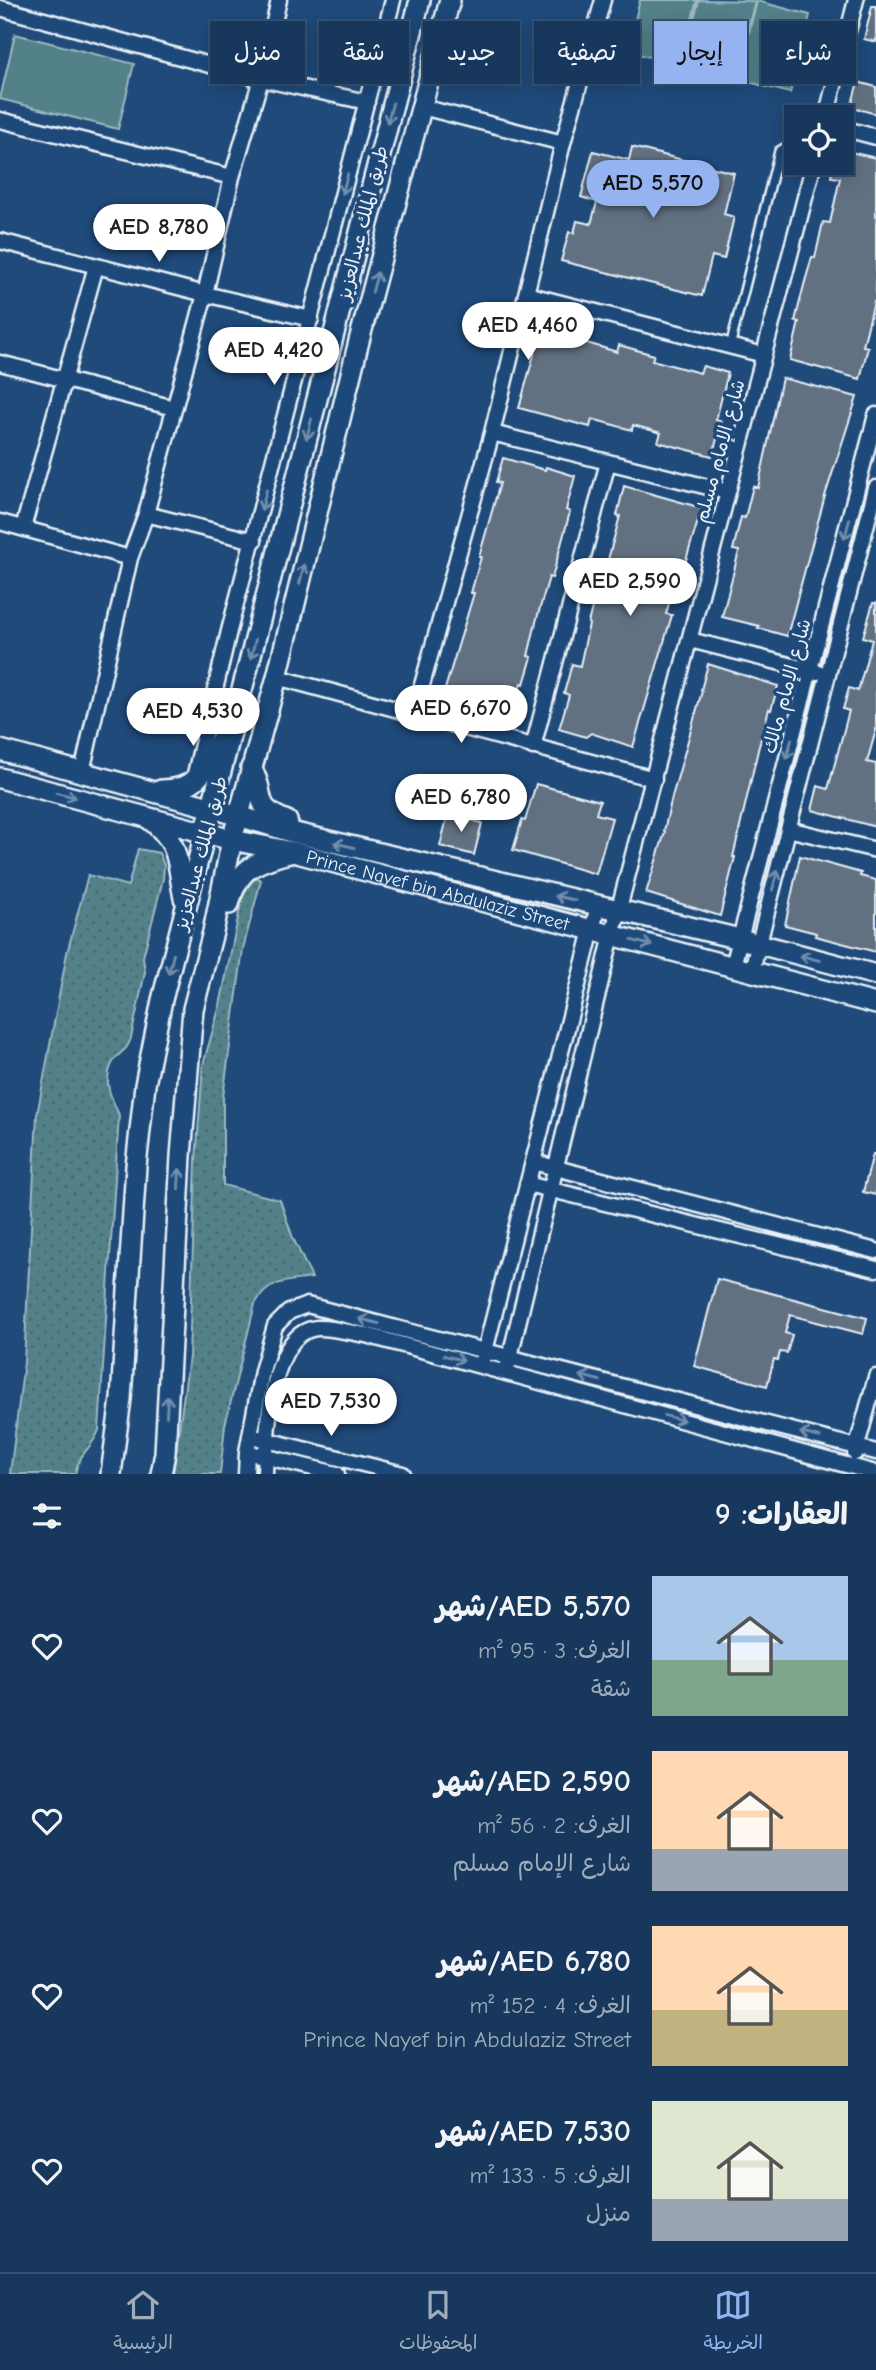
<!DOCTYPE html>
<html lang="ar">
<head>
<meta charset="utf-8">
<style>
	:root { --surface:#17385c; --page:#203f62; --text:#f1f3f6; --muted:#9eacbb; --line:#365272; --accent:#95b2f1 }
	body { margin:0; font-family:"Comic Neue","Playpen Sans Arabic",sans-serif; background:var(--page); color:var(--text); direction:rtl; height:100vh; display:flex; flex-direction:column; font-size:26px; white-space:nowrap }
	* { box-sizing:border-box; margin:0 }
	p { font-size:23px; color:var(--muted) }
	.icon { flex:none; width:38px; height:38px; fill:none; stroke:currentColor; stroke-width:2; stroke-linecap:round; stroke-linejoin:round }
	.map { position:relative; height:1474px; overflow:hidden; direction:ltr }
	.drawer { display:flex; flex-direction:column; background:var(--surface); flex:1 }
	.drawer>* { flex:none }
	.banner { position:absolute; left:21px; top:21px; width:835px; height:63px; direction:rtl; display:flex; gap:14px }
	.fabs { position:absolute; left:784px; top:105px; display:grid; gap:14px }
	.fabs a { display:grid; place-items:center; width:70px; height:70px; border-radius:0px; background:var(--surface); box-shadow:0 4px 18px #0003,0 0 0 2px var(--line); font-size:35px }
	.price { position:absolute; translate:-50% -60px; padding:0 16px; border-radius:24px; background:#fff; color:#222; font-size:23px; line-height:46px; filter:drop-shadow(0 2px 4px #0008) }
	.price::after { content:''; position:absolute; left:50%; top:42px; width:21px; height:16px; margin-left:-10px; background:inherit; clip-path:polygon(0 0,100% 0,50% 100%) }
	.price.current { background:var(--accent); color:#111 }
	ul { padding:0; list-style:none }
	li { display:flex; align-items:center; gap:21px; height:175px; padding:0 28px }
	li span { display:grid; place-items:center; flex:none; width:196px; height:140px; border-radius:0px; color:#555 }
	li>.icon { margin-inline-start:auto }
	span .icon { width:84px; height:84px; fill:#fffc; stroke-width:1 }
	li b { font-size:30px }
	h2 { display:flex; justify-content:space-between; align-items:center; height:84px; padding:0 28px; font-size:30px }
	.pill { padding:0 24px; border-radius:0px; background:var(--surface); box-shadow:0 4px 18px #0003,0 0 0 2px var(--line); font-size:24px; line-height:63px }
	.pill.current { background:var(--accent); color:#111 }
	.tabs { display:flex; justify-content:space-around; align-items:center; height:98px; border-top:2px solid var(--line); background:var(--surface); font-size:19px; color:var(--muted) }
	.tabs a { display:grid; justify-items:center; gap:4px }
	.tabs .current { color:var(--accent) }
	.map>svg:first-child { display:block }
	.grass { fill:url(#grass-dots); stroke:#9db9c1; stroke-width:2 }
	.green { fill:#52818a; stroke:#9db9c1; stroke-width:2 }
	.building { fill:#627182; stroke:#e8f1f8; stroke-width:2 }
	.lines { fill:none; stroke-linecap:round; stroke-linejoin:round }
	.lane-casing { stroke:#e8f1f8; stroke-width:12 }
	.street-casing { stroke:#e8f1f8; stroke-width:19 }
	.secondary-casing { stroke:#e8f1f8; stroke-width:24 }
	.lane { stroke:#1f4a7a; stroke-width:7 }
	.street { stroke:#1f4a7a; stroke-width:14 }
	.secondary { stroke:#1f4a7a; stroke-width:19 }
	.oneway { stroke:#6f8dac }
	.labels { text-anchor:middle; stroke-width:7; stroke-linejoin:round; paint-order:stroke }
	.street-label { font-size:19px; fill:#e8f1f8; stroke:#1f4a7a }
</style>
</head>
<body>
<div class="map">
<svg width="876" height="1474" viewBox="0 0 876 1474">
	<defs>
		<pattern id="grass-dots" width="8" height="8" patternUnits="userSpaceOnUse" patternTransform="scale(1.75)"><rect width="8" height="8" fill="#52818a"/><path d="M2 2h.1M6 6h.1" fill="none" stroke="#4d676d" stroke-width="1.8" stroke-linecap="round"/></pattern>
	</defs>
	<rect width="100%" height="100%" fill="#1f4a7a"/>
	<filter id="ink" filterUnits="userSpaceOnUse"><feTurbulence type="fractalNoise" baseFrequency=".0143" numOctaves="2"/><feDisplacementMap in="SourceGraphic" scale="14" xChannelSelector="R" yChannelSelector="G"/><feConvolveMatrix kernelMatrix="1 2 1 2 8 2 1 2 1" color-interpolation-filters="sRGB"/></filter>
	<g filter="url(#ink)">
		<path class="grass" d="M138,849L159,853L164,865L163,879L143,957L145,972L131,1038C127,1051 120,1052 114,1060C102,1080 110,1096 119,1115L99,1430C92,1449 79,1452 75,1474H10L24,1362L37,1115L67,953L88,875L128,886Z
			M256,877L261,880L243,949L223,1097V1185L280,1200L293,1238L312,1278C286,1282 270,1279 255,1304L225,1425L220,1474H173L189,1357L196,1160L203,1065L220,1005L245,884L250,879Z"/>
		<path class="green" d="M640,0H697L680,65L627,51Z
			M699,0L755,1L735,79L682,65Z
			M757,1L810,15L790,93L737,79Z
			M15,34L134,64L118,129L0,99Z"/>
		<path class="building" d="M872,6H876V42L864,39Z
			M858,82L876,87V114L851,107Z
			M632,147L734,173L724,214L734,217L724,259L712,256L702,296L561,261L569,232L574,233L577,221L591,224L597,202L581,197L593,151L629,160Z
			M842,150L876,158V303L874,302L863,346L868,347L860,379L790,360L799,322L795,321L804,285L812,257L815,258L823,222L830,223L840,178L831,177L834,163H842Z
			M542,326L571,334L570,338L617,352L619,345L654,355L652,360L700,373L703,366L728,373L716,420L722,422L712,456L658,442L661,433L633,425L632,430L592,419L590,427L519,408Z
			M782,378L857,397L825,496L787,636L758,628L759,626L722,617L739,551L733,550L741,517L745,518L753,486L758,488Z
			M503,458L545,470L546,467L575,476L566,510L570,512L552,578L549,577L537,618L528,656L532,657L524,684L521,683L509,724L482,716L484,710L442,699L474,593H471L481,557H479L500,483L496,482Z
			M624,486L702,508L682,573L678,572L666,614L672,615L633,747L591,733L586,737L559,729L569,695L564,693L572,664L580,666L589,624L588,623L595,596H598L620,516L617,515Z
			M873,603H876V730L867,762L876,764V827L812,810L818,786L828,789L849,711L843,709L849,688L858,691L872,640L863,637Z
			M708,664L778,686L771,710L769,709L758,750L733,857H735L720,916L646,893L665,832L664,831L672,797L702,691L701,690Z
			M536,784L600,801L596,814L612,818L596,874L513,850L522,820L525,821Z
			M448,814L482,823L474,855L440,846Z
			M800,856L861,873L860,876L876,880V952L815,936L816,933L785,925Z
			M873,1154H876V1195L863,1192Z
			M717,1279L867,1318L863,1334L790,1315L785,1333L792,1335L787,1353L780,1352L778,1360L774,1359L767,1386L694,1366Z"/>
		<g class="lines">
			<g class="lane-casing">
				<path id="lane" d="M730,347L779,151L796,141"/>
			</g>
			<g class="street-casing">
				<path id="street" d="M0,8L261,79L367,102
					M422,107L563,143
					M826,117L856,0
					M0,120L232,177
					M842,128L876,137
					M0,241L205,294L311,319
					M526,294L764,355
					M0,363L174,408
					M492,433L728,492
					M146,514L254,541
					M0,522L130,558
					M23,528L96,266
					M690,640L817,672
					M277,677L654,779
					M414,714L492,433L563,143L603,0
					M533,747L608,462
					M82,772L130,558L146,514L205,294L232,177L261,79L279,0
					M194,778L229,631L393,0
					M788,829L876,850
					M733,966L876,415
					M752,970L876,488
					M533,1162L876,1251
					M527,1184L876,1269
					M483,1359L598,906
					M506,1373L612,935L814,163
					M259,1438L403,1474
					M855,1453L876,1377
					M246,1474L247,1452
					M265,1474C266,1439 269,1332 317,1328C332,1327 351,1333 366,1335L872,1472
					M337,1474L247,1452L262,1371L275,1326L289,1312L307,1305L876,1452"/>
			</g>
			<g class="secondary-casing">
				<g id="secondary">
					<path d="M0,750L213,808L291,832L740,939L876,975"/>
					<path d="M251,768C268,795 249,806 287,821L288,825"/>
					<path id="s1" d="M0,778L232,840L293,852L876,1004"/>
					<path d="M161,790C202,790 207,765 224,733"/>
					<path d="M148,818C182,844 176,861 184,898"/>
					<path d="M229,904C238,868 255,862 289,853"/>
					<path d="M111,1474L121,1399L136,1166L145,1085L162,1000L420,0"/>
					<path d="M161,1474L165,1453L181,1156L193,1009L213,932L232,840L277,677L359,341L450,0"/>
				</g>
			</g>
			<use href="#lane" class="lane"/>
			<use href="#street" class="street"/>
			<use href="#secondary" class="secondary"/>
		</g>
		<defs><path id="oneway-shaft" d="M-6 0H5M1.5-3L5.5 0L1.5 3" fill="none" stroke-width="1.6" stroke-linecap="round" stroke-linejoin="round" transform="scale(1.75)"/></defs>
		<g class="oneway">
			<use href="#oneway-shaft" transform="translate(390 113) rotate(105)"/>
			<use href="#oneway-shaft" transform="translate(345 184) rotate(105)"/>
			<use href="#oneway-shaft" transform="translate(375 282) rotate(-75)"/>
			<use href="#oneway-shaft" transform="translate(309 429) rotate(104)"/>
			<use href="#oneway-shaft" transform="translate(264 500) rotate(104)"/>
			<use href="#oneway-shaft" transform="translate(847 529) rotate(105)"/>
			<use href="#oneway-shaft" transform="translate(302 574) rotate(-76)"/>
			<use href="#oneway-shaft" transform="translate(253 649) rotate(104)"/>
			<use href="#oneway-shaft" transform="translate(789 749) rotate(105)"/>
			<use href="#oneway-shaft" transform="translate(66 795) rotate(14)"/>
			<use href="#oneway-shaft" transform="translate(344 845) rotate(-166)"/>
			<use href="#oneway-shaft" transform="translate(775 880) rotate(-76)"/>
			<use href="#oneway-shaft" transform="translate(565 898) rotate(-167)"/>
			<use href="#oneway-shaft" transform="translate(642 943) rotate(14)"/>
			<use href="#oneway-shaft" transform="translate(810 958) rotate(-165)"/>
			<use href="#oneway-shaft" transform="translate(171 964) rotate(104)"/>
			<use href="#oneway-shaft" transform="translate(179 1179) rotate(-87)"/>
			<use href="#oneway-shaft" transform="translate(369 1321) rotate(-166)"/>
			<use href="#oneway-shaft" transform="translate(454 1358) rotate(15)"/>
			<use href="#oneway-shaft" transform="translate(590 1378) rotate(-166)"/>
			<use href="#oneway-shaft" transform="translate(167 1406) rotate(-87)"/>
			<use href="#oneway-shaft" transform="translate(674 1418) rotate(15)"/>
			<use href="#oneway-shaft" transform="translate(810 1435) rotate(-166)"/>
		</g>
	</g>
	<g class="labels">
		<g class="street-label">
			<text transform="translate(362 223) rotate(-76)" y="7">طريق الملك عبدالعزيز</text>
			<text transform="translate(719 451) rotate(-75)" y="7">شارع الإمام مسلم</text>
			<text transform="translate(786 686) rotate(-75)" y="7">شارع الإمام مالك</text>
			<text transform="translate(200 853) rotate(-75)" y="7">طريق الملك عبدالعزيز</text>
			<text dy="7" stroke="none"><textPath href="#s1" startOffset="452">Prince Nayef bin Abdulaziz Street</textPath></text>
		</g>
	</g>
</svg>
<div class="fabs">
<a><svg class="icon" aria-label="locate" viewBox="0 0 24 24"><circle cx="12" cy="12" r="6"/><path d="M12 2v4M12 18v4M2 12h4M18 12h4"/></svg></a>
</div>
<b class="price current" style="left:653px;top:220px">AED 5,570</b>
<b class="price" style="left:159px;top:264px">AED 8,780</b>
<b class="price" style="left:528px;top:362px">AED 4,460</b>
<b class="price" style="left:274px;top:387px">AED 4,420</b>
<b class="price" style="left:630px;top:618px">AED 2,590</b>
<b class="price" style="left:461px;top:745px">AED 6,670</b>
<b class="price" style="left:193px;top:748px">AED 4,530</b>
<b class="price" style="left:461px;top:834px">AED 6,780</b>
<b class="price" style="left:331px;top:1438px">AED 7,530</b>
<div class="banner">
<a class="pill">شراء</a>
<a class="pill current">إيجار</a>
<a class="pill">تصفية</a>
<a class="pill">جديد</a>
<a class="pill">شقة</a>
<a class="pill">منزل</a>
</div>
</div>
<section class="drawer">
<h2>العقارات: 9<svg class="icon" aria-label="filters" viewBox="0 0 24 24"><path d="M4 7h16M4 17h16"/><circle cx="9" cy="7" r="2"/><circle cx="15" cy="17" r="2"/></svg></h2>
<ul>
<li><span style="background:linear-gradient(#a9c7e8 60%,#7fa58c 0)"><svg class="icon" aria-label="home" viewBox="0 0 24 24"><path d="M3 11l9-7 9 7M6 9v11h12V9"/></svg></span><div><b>AED 5,570/شهر</b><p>الغرف: 3 · 95 m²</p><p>شقة</p></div><svg class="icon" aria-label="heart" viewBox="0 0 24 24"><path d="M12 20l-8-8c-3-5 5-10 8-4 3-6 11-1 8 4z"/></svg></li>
<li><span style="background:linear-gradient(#ffd9b3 70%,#9aa5b1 0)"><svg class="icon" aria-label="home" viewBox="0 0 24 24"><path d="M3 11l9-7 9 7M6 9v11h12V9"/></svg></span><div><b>AED 2,590/شهر</b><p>الغرف: 2 · 56 m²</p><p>شارع الإمام مسلم</p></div><svg class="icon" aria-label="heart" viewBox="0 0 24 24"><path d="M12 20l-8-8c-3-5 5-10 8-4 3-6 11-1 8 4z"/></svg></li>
<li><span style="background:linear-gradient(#ffd9b3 60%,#c2b280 0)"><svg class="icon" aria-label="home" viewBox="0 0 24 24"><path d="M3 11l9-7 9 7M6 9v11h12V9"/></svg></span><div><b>AED 6,780/شهر</b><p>الغرف: 4 · 152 m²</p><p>Prince Nayef bin Abdulaziz Street</p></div><svg class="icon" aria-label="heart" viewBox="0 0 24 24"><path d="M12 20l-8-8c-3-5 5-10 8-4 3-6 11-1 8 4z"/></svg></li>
<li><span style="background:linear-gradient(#dfe7d0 70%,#9aa5b1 0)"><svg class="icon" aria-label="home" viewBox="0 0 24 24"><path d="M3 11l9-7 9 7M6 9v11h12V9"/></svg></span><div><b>AED 7,530/شهر</b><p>الغرف: 5 · 133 m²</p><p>منزل</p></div><svg class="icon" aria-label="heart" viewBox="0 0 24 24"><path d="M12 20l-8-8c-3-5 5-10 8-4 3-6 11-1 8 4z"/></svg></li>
</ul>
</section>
<nav class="tabs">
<a class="current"><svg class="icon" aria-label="map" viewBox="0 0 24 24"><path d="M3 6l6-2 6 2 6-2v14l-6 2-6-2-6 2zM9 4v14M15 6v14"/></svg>الخريطة</a>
<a><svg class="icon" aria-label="saved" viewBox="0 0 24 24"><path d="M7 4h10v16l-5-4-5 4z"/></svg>المحفوظات</a>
<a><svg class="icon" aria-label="home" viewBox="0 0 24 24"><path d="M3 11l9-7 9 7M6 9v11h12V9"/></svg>الرئيسية</a>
</nav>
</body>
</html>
